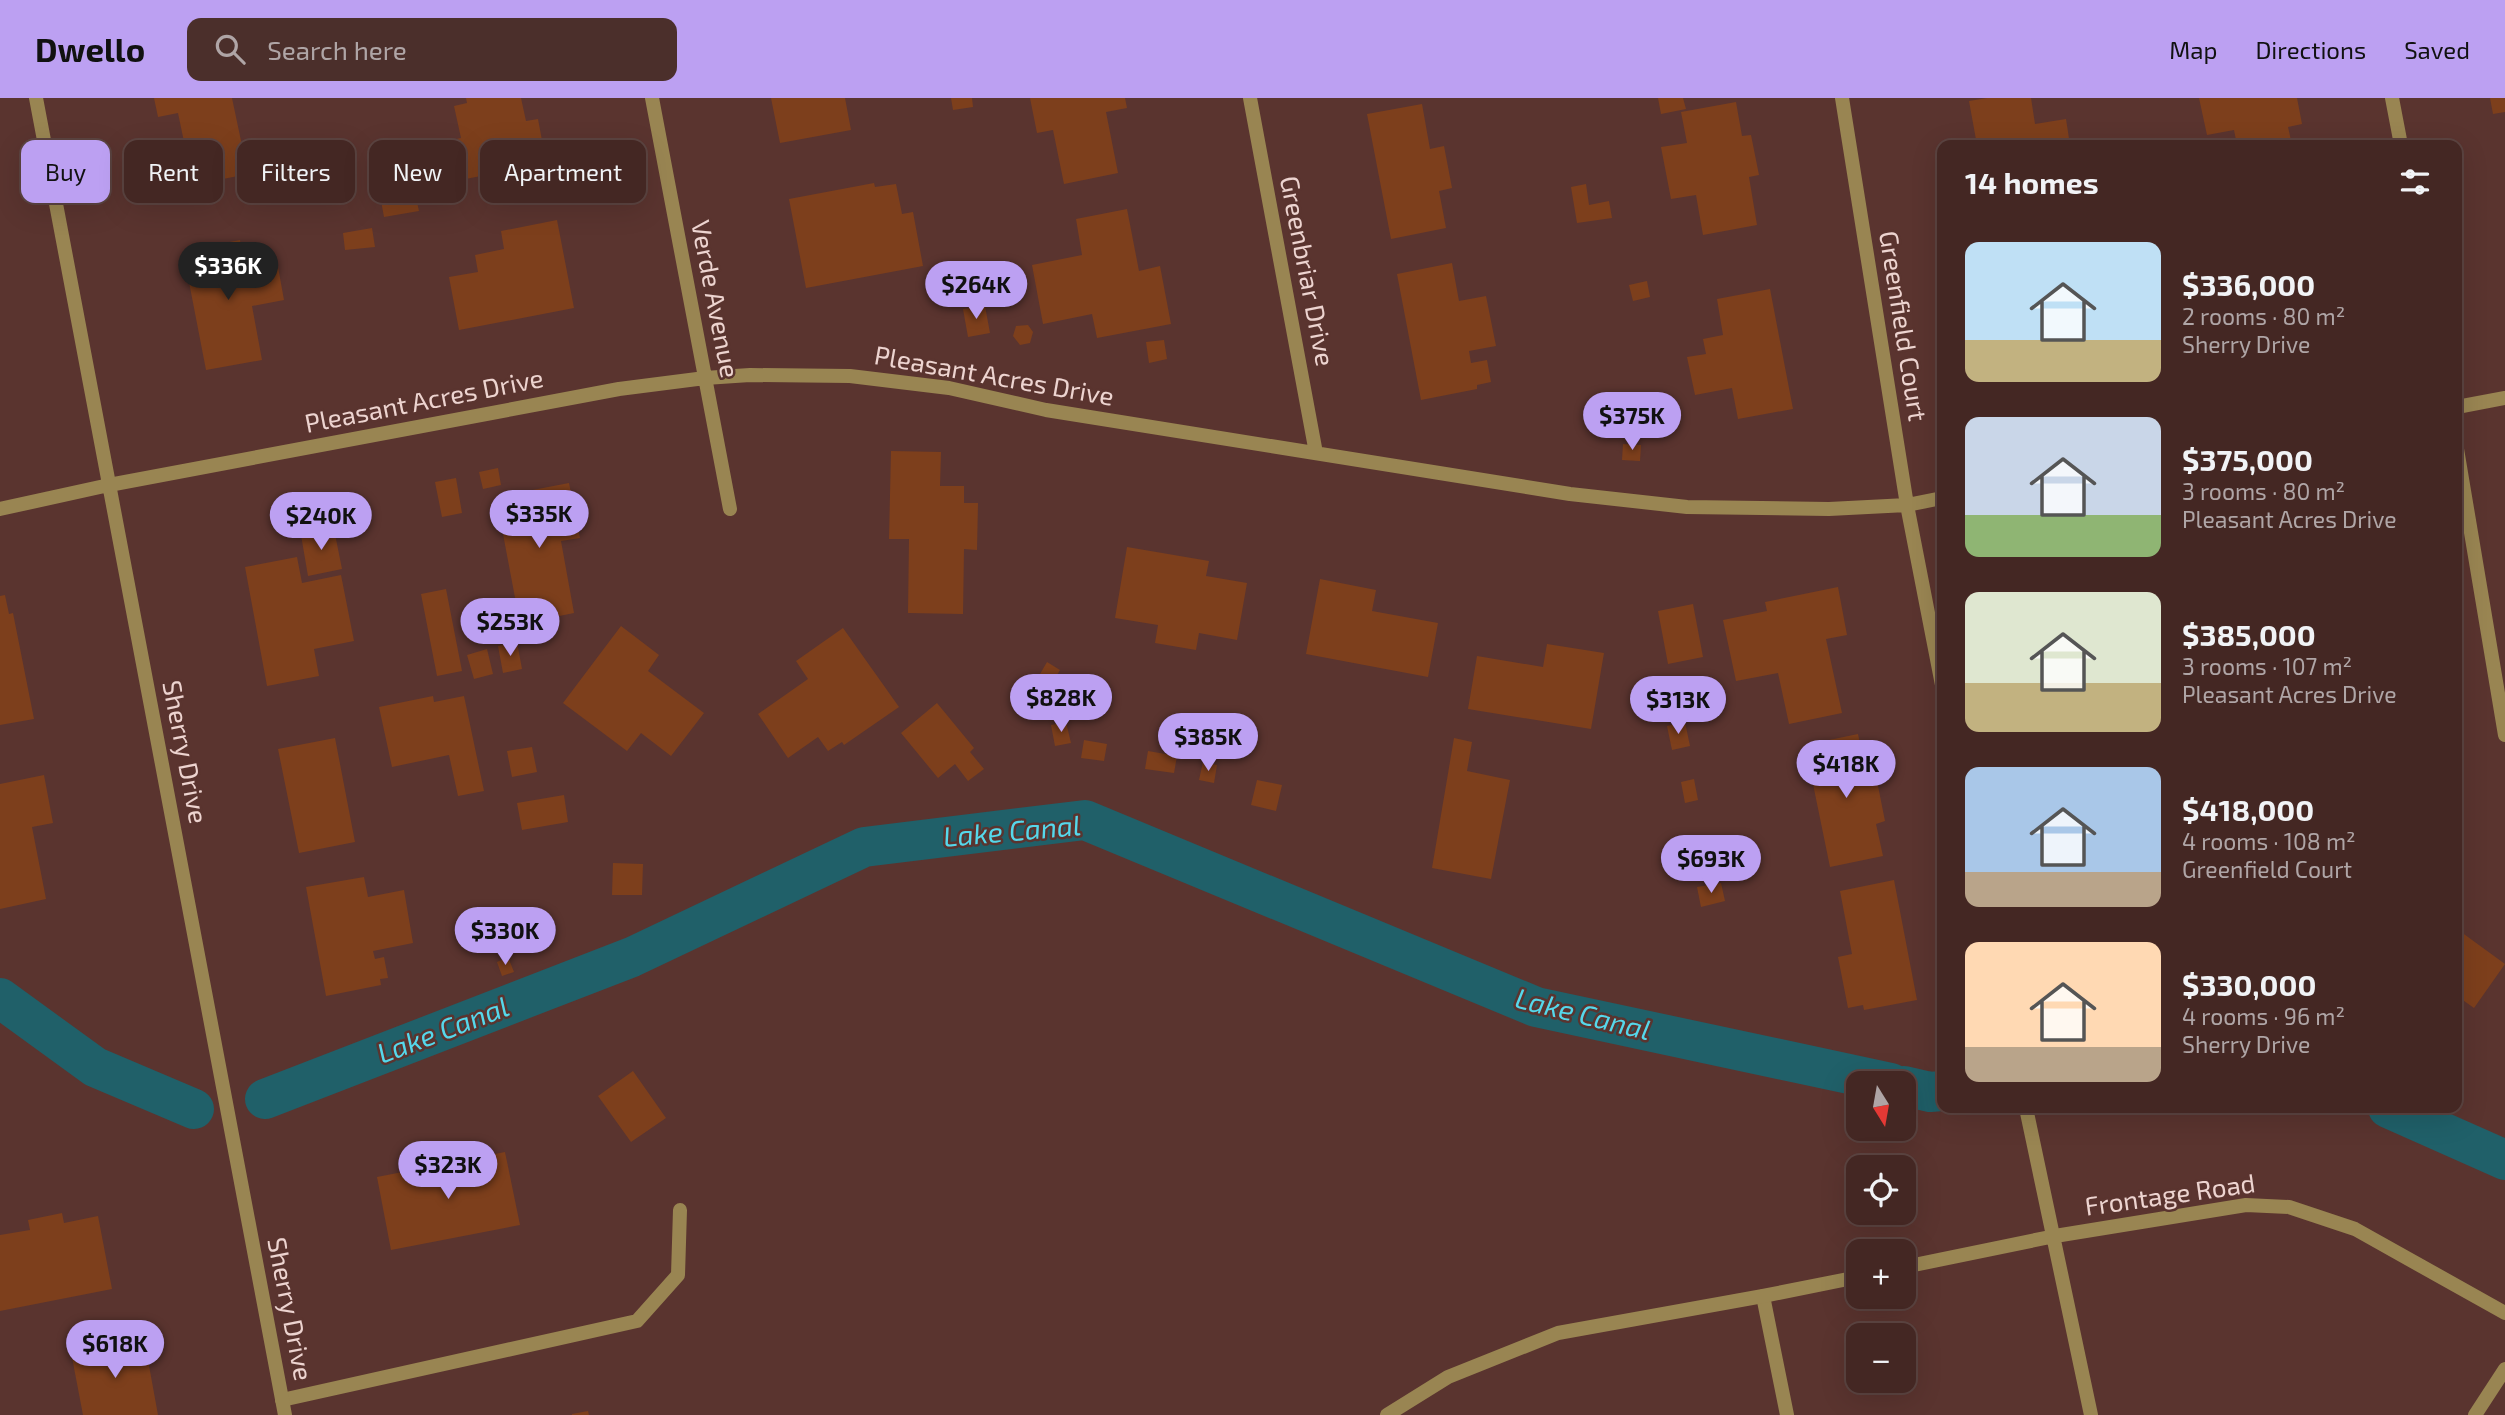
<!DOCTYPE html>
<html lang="en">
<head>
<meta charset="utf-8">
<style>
	:root { --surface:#442723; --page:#4b2f2b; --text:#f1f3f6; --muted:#afa5a6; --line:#5c4441; --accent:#bca0f2 }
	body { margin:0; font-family:"Exo 2",sans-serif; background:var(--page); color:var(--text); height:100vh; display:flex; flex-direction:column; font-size:26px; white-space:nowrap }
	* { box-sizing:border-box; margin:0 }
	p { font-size:23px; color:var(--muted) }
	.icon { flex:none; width:38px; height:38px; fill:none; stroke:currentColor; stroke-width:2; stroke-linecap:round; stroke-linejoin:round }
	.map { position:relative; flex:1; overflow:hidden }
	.sheet { position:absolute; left:1937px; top:42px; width:525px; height:973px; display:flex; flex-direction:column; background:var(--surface); border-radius:14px; box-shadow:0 7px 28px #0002,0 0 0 2px var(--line) }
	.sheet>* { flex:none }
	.top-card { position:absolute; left:21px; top:42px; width:665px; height:63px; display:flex; gap:14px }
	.needle { width:46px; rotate:169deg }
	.fabs { position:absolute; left:1846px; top:973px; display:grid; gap:14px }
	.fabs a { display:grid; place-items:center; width:70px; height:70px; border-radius:14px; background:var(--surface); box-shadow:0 7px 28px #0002,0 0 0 2px var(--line); font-size:35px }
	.price { position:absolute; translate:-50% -60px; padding:0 16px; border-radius:24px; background:var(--accent); color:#111; font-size:23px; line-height:46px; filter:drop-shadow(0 2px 4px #0008) }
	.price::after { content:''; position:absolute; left:50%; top:42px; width:21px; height:16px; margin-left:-10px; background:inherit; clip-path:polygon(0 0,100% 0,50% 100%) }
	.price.active { background:#222; color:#fff }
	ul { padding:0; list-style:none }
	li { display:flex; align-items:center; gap:21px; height:175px; padding:0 28px }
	li span { display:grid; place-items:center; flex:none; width:196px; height:140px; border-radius:14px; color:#555 }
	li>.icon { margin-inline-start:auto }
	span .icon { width:84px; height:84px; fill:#fffc; stroke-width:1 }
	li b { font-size:30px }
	h2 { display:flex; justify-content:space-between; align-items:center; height:84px; padding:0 28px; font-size:30px }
	.tag { padding:0 24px; border-radius:14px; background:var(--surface); box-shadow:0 7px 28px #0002,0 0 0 2px var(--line); font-size:24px; line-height:63px }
	.tag.active { background:var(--accent); color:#111 }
	header { display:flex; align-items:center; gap:42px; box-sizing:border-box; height:98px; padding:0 35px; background:var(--accent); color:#111 }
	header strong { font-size:33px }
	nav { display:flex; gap:38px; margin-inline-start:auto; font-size:24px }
	.search { width:490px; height:63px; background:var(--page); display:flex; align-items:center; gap:18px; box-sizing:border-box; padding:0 24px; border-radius:14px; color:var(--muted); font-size:26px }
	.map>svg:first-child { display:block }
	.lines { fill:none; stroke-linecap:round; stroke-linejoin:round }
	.canal { stroke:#206069; stroke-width:40 }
	.building { fill:#7d3f1c }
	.service { stroke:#998552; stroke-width:14 }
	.minor { stroke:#998552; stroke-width:14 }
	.labels { text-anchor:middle; stroke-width:5; stroke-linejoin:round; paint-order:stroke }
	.street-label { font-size:26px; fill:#edd4d0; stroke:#5a342f }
	.water-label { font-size:28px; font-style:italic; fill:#55d8eb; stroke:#5a342f }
</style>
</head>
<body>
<header>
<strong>Dwello</strong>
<div class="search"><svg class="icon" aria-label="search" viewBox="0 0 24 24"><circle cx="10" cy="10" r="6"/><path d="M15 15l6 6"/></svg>Search here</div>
<nav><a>Map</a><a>Directions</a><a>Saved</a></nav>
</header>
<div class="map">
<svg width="2505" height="1317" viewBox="0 0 2505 1317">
	<rect width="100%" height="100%" fill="#5a342f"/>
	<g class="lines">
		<path class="canal" d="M0,900L95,969L194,1011
			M1904,988L1930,994L1942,993
			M265,1001L632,859L864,749L1085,722L1536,909L1891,985
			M2388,1010L2505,1062"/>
	</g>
	<path class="building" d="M154,0H232L248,76L193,87L178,15L158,19Z
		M466,0H521L526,23L538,21L547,69L527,73L531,90L490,98L486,77L440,86L432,46L461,40L454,8L467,5Z
		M771,0H845L851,32L780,45Z
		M951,0H972L973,9L953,12Z
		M1030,0H1125L1127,10L1106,14L1118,75L1064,86L1053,32L1037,35Z
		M1658,0H1683L1686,11L1661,16Z
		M1987,0H2031L2035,26L2066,21L2070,47H1977L1969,3Z
		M2199,0H2297L2302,26L2288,29L2292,47H2237L2234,32L2207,37Z
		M2490,0H2505V14L2493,16Z
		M1736,4L1742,38L1751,37L1759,77L1749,79L1757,127L1703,137L1696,97L1671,101L1661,49L1687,45L1681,14Z
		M1422,6L1430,51L1444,48L1452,90L1439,93L1446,130L1391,141L1367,16Z
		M874,85L875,89L896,86L902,116L913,114L923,168L806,190L789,101Z
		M1586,86L1589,107L1609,103L1612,120L1577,125L1571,89Z
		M414,91L419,113L384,119L380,97Z
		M1127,111L1139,173L1160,168L1171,226L1097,240L1092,216L1043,226L1032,167L1082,157L1076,121Z
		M557,122L574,210L459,232L449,179L478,174L475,157L504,151L501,133Z
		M372,130L375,149L345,152L343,135Z
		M240,142L246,174L278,169L284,202L252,208L262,262L206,272L183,153Z
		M1452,165L1459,203L1486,198L1496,248L1469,253L1471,265L1487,262L1491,284L1477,287V291L1421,302L1397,176Z
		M1647,183L1650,199L1633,203L1629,187Z
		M1770,191L1793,311L1738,321L1732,290L1695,297L1687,259L1706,256L1703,241L1723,237L1717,201Z
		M985,208L990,235L968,239L963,211Z
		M1028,227L1033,234L1030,245L1020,247L1013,238L1016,228Z
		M1164,242L1167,261L1149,265L1146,244Z
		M1623,346L1641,347L1640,363L1622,362Z
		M891,353L941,354L940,388H964V405H978L977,452L964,451L963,516L908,515L909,441H889Z
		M498,370L501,387L483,391L479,374Z
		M456,380L462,415L442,419L435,384Z
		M569,385L580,440L561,443L574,515L520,526L496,399Z
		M334,431L342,471L308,478L301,437Z
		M1127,449L1209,463L1206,478L1247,485L1237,542L1199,535L1196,552L1155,545L1158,527L1115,520Z
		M297,459L302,485L341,477L354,543L314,551L319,578L267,588L245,469Z
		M1320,481L1376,492L1372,513L1438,525L1428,579L1306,556Z
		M1838,489L1847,537L1826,541L1842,615L1789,626L1778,575L1736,583L1723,522L1767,513L1765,504Z
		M446,491L462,573L437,578L421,496Z
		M5,497L9,516L13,515L34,621L0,627V498Z
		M1693,506L1703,559L1668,566L1658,513Z
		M621,528L659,557L648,573L704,615L671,658L641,635L627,653L563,605Z
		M843,530L899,609L844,647L842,644L828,653L818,639L788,660L758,616L808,581L796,563Z
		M517,544L522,571L503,575L498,548Z
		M1547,546L1604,555L1591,631L1468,611L1477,558L1543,569Z
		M487,551L493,576L474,581L467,557Z
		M1047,564L1060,572L1053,584L1040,576Z
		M1676,586L1680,608L1658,612L1654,591Z
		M433,598L434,604L464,598L484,693L458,698L449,657L392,669L379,609Z
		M937,605L974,650L970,654L984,671L968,683L955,666L938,680L901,635Z
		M1066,624L1071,645L1055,648L1051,627Z
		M1685,624L1690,648L1672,652L1667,628Z
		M1858,636L1867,680L1876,678L1885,723L1876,726L1883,758L1830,769L1805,647Z
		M335,640L355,744L299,755L278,651Z
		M1454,640L1472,644L1467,673L1510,682L1491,781L1432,770Z
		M1084,642L1107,646L1104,663L1081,660Z
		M532,649L537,674L512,679L507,653Z
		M1148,653L1177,658L1174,675L1145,671Z
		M1203,664L1217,667L1214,685L1199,682Z
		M44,677L53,725L32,729L46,801L0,811V686Z
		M1694,681L1698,702L1685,705L1681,684Z
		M1257,682L1282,687L1276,713L1251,707Z
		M564,697L568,724L522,732L517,705Z
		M613,765L643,766L642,797H612Z
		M364,779L368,799L404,792L413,845L373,853L375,861L384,859L388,880L380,881L381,887L326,898L306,789Z
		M1894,782L1917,902L1864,912L1863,907L1848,910L1838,859L1852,856L1840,793Z
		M1721,785L1725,803L1701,809L1697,789Z
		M2457,831L2505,866L2474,910L2457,898Z
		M508,859L514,874L502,878L497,864Z
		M633,973L666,1020L631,1044L598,998Z
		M505,1054L520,1127L391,1152L377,1079Z
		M62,1115L64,1125L98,1118L112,1191L0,1213V1137L30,1132L28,1122Z
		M144,1240L158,1317H83L71,1254Z
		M588,1313L589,1317H572V1316Z"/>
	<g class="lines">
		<path class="service" d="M1763,1198L1787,1317
			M282,1302L637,1223L678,1177L680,1112
			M2475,1317L2505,1271"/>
		<path class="minor" d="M36,0L285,1317
			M652,0L730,411
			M1250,0L1316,355
			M1842,0L1907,407L1942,587
			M2392,0L2401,47
			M2457,309L2505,300
			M2457,351L2505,637
			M0,411L109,387L619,291L705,280L750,277L850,278L949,290L1046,312L1570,396L1687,409L1829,411L1907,407L1942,400
			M2026,1010L2091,1317
			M1904,1169L2055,1138L2246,1107L2289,1109L2355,1131L2505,1215
			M1387,1317L1448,1279L1558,1235L1763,1198L1858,1179"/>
	</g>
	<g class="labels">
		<g class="street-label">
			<text transform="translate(1307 173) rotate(79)" y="9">Greenbriar Drive</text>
			<text transform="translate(715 201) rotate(79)" y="9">Verde Avenue</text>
			<text transform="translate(1903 228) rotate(81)" y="9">Greenfield Court</text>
			<text transform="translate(994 278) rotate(10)" y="9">Pleasant Acres Drive</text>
			<text transform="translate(424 303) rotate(-11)" y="9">Pleasant Acres Drive</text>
			<text transform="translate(185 654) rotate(79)" y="9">Sherry Drive</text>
			<text transform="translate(2170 1097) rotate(-8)" y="9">Frontage Road</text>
			<text transform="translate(290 1211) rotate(79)" y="9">Sherry Drive</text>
		</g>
		<g class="water-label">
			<text transform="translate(1012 733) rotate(-5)" y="10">Lake Canal</text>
			<text transform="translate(1583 916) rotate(14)" y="10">Lake Canal</text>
			<text transform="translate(443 932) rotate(-21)" y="10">Lake Canal</text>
		</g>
	</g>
</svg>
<div class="fabs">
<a><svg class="needle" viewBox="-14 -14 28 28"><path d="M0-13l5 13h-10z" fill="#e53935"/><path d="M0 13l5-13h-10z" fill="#afa5a6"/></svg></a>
<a><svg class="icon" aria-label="locate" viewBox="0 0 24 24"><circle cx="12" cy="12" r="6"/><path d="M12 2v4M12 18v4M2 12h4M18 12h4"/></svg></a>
<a>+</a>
<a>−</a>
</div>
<b class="price active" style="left:228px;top:204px">$336K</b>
<b class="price" style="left:976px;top:223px">$264K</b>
<b class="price" style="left:1632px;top:354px">$375K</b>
<b class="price" style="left:539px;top:452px">$335K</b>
<b class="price" style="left:321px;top:454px">$240K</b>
<b class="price" style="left:510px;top:560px">$253K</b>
<b class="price" style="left:1061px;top:636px">$828K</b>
<b class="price" style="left:1678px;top:638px">$313K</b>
<b class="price" style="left:1208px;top:675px">$385K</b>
<b class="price" style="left:1846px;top:702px">$418K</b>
<b class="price" style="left:1711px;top:797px">$693K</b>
<b class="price" style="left:505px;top:869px">$330K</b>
<b class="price" style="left:448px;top:1103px">$323K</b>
<b class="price" style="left:115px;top:1282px">$618K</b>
<div class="top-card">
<a class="tag active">Buy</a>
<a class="tag">Rent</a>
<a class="tag">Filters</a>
<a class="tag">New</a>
<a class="tag">Apartment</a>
</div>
<section class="sheet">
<h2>14 homes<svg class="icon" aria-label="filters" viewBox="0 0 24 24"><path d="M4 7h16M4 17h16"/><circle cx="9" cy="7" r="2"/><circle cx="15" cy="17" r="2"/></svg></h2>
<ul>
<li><span style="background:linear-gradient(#bfe0f5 70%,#c2b280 0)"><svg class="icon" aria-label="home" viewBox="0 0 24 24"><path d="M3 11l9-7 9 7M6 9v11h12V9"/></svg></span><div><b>$336,000</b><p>2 rooms · 80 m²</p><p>Sherry Drive</p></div></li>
<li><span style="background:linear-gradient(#c9d6e8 70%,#8fb573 0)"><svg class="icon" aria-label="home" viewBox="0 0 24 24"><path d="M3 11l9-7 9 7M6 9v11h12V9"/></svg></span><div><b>$375,000</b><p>3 rooms · 80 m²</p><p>Pleasant Acres Drive</p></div></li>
<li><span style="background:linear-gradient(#dfe7d0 65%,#c2b280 0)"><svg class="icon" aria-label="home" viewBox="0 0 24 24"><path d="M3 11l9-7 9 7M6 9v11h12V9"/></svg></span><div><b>$385,000</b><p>3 rooms · 107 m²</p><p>Pleasant Acres Drive</p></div></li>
<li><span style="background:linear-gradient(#a9c7e8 75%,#b9a48a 0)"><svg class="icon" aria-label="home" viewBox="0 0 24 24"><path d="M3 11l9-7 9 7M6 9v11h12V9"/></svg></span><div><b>$418,000</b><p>4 rooms · 108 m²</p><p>Greenfield Court</p></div></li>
<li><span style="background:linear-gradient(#ffd9b3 75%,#b9a48a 0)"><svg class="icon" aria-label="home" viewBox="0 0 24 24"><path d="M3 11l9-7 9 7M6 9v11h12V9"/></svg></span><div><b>$330,000</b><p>4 rooms · 96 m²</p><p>Sherry Drive</p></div></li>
</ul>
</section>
</div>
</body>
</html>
